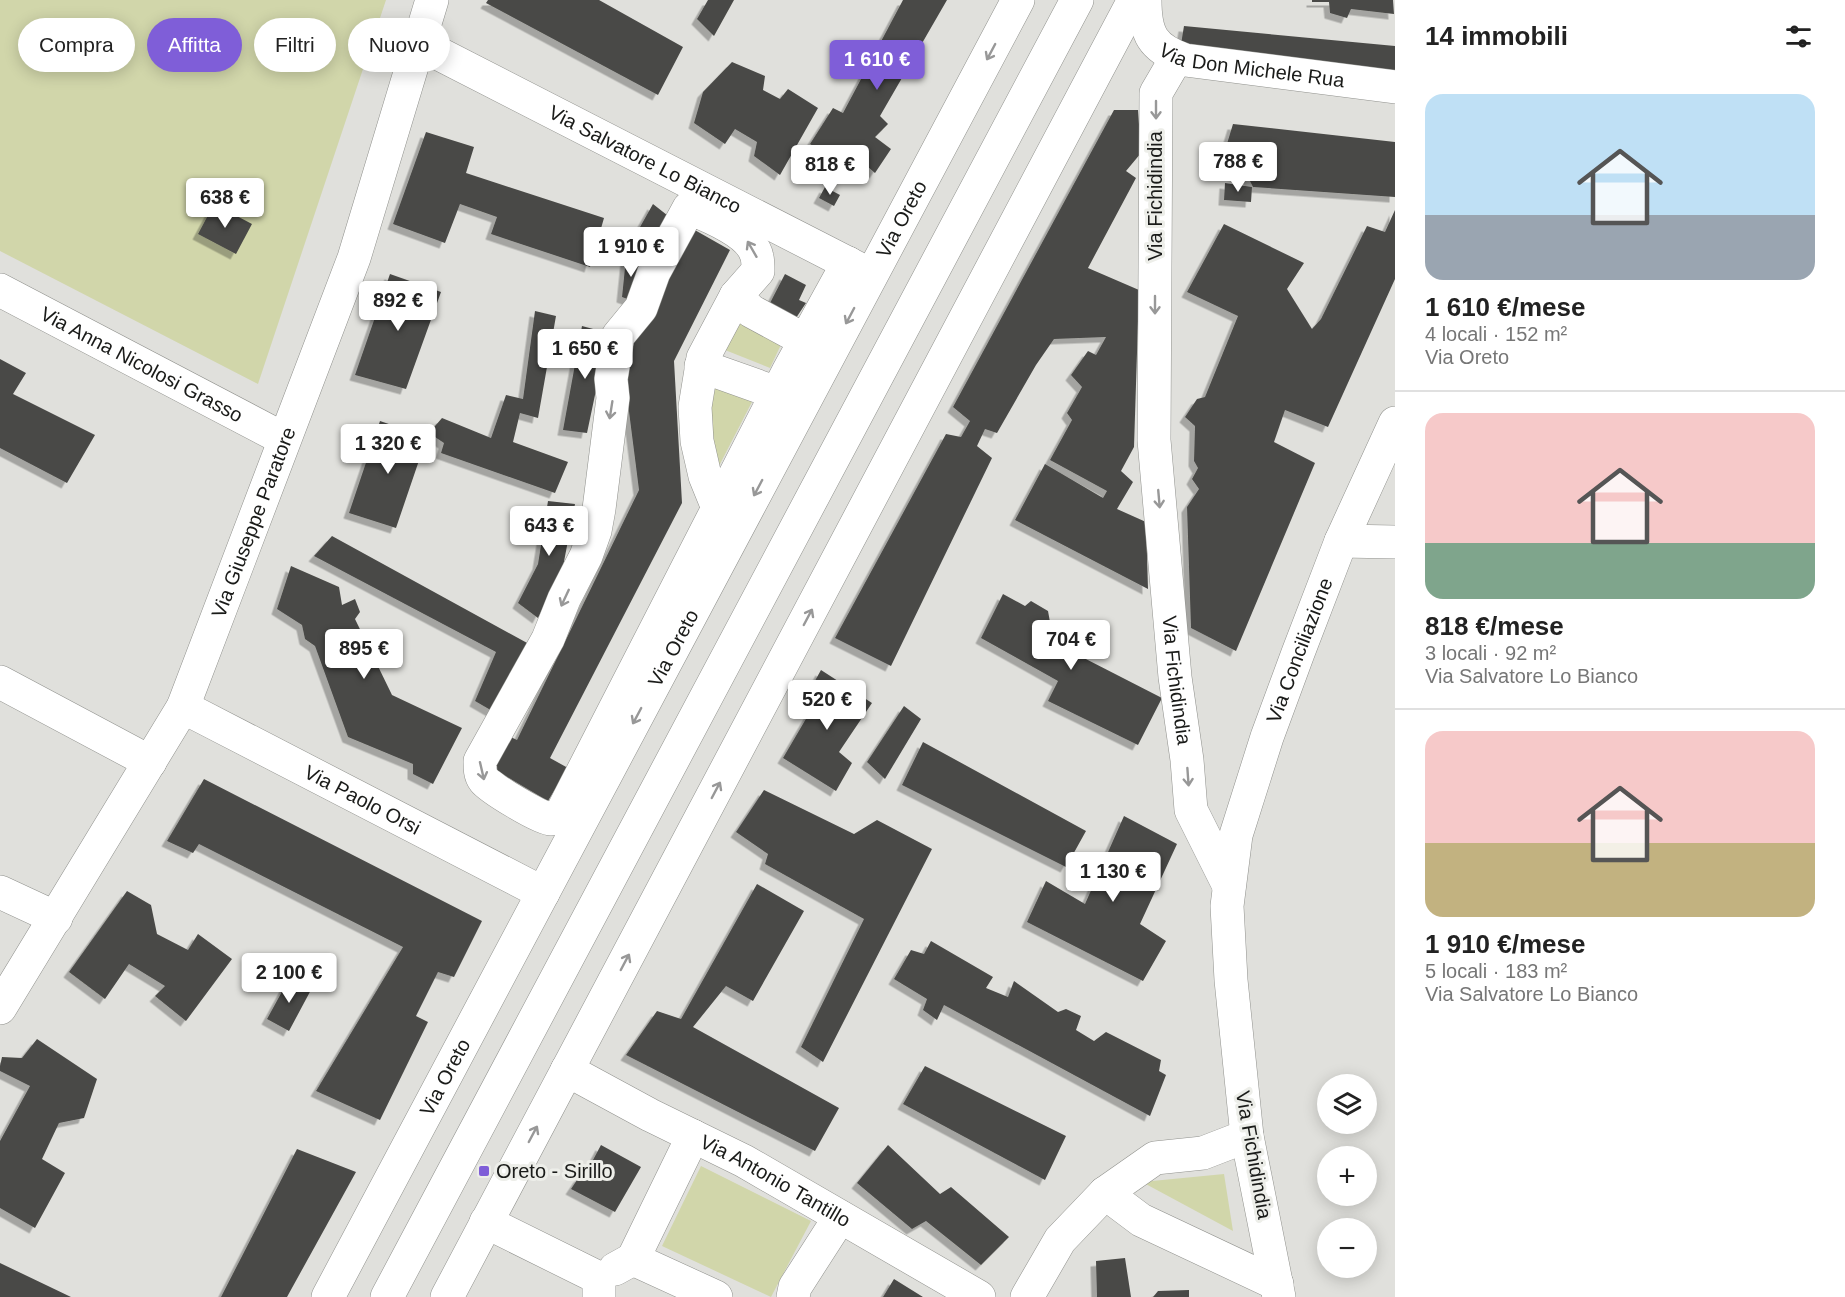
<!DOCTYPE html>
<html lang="it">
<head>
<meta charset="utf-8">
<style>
	:root { --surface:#fff; --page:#f6f6f6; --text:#222; --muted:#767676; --line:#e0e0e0; --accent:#7f5ed8 }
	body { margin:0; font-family:Helvetica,sans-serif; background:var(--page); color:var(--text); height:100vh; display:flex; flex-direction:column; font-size:22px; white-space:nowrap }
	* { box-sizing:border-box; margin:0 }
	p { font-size:20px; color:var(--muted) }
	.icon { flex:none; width:33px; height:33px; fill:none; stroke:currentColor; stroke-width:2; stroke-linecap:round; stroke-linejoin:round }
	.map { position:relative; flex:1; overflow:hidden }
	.drawer { display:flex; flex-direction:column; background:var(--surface); width:450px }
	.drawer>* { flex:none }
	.hud { position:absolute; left:18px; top:18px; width:570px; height:54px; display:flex; gap:12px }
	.controls { position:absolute; left:1317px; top:1074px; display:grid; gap:12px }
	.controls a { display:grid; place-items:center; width:60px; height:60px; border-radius:50%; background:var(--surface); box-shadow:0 3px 15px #0003; font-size:30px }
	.price { position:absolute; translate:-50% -51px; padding:0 14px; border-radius:6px; background:#fff; color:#222; font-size:20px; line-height:39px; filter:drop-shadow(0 2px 3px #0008) }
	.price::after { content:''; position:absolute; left:50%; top:36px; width:18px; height:14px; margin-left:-9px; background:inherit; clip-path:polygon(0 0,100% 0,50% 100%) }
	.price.active { background:var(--accent); color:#fff }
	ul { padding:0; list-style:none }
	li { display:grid; align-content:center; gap:12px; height:318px; padding:0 30px }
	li+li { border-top:2px solid var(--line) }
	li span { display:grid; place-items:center; height:186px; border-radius:18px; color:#555 }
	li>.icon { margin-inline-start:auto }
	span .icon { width:108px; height:108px; fill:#fffc; stroke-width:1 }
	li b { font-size:26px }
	h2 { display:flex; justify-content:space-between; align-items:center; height:72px; padding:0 30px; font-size:26px }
	.chip { padding:0 21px; border-radius:27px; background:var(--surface); box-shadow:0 3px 15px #0003; font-size:21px; line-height:54px }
	.chip.active { background:var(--accent); color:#fff }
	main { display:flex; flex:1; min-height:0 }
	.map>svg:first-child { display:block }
	.green { fill:#d1d6aa }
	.building { fill:#4a4a47; filter:url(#shadow) }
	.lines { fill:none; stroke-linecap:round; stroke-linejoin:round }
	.minor-casing { stroke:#90918d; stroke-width:34 }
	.minor { stroke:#fff; stroke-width:33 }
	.oneway { stroke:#989898 }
	.poi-dot { fill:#7f5ed8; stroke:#edeee9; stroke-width:2 }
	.labels { text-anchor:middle; stroke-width:6; stroke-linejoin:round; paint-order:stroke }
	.street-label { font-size:20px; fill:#1a1b19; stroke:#edeee9 }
	.poi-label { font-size:20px; fill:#1a1b19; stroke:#edeee9; text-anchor:start }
</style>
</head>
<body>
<main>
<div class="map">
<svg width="1395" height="1297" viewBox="0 0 1395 1297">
	<defs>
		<filter id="shadow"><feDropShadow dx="-5.5" dy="5.5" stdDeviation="0" flood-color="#0004"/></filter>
	</defs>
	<rect width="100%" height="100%" fill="#e0e0dc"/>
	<path class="green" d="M0,0H386L258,384L0,251Z
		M740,313L786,334L770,368L725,350Z
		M710,387L754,398L720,464L717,466L714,459Z
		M701,1166L811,1221L771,1297L662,1246Z
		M1224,1174L1233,1231L1142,1182Z"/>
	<path class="building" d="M488,0H599L683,47L658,95L486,3Z
		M708,0H734L714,36L697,19Z
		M903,0H947L880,116L888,124L875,137L891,149L875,173L861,161L855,178L840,171L837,162L810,144L833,108L843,113Z
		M1312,0H1393L1394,14L1351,9L1347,18L1330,13L1329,2H1312Z
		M1184,26L1395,46V72L1180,50Z
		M732,62L765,76L763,90L780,99L788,89L818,108L780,175L754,156L757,142L735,129L725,144L694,123L703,92Z
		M1114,110H1138L1141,153L1126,171L1136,178L1088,268L1139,290L1134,447L1121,471L1133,482L1117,509L1146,522L1148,589L1015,520L1045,464L1103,498L1107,491L1050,460L1072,420L1067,413L1082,387L1071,375L1088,351L1096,355L1106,337L1054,339L1036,365L997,433L985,429L977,446L992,458L891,666L835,638L946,434L961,437L970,421L953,407Z
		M1233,124L1395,142V197L1253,187L1247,175L1219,170Z
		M426,132L474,147L466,173L604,218L590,267L491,234L497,217L460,204L445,243L393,224Z
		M1225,183L1252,187L1251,202L1224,200Z
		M825,187L840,195L834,206L819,198Z
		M214,204L252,224L236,254L198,234Z
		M653,204L672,219L651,255L631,243Z
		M1395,210V279L1328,427L1285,410L1274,442L1315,463L1236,651L1191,628L1187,507L1199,489L1192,479L1198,468L1194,461L1195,426L1185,417L1197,399L1205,397L1238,316L1187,292L1224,224L1304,263L1287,289L1312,329L1321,319L1367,226L1385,232Z
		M693,229L730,250L674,361L682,503L550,758L568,768L548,801L483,763L504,734L517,740L639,490L627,396L619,371Z
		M626,258L641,260L633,301L622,297Z
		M390,274L441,292L406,389L355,375Z
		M785,274L806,285L799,300L806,303L796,318L770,303Z
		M535,311L556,316L538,418L520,413L513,442L568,462L555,493L441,453L444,443L429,433L442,418L491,438L506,395L523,399Z
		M582,326L608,333L587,433L563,430Z
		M0,359L26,373L13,394L95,435L67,483L0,448Z
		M380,421L427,437L396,528L349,513Z
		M548,501L575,504L562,572L538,618L518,603L538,564Z
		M332,536L529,644L494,712L475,701L496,652L314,556Z
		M291,566L339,587L342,605L355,599L360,612L355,619L392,695L462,728L433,784L413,774V764L348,737L315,646L305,639L302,625L277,609Z
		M1003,594L1025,606L1031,601L1048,611L1050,622L1082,642L1080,656L1162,698L1138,745L1048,701L1058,681L981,638Z
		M821,670L872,703L839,752L852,763L836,791L783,758L817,700L807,695Z
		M904,706L921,719L885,779L867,762Z
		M923,742L1086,831L1066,867L902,785Z
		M204,779L482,921L454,977L438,972L416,1016L428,1022L380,1120L316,1091L403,947L199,844L193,853L167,841Z
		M764,790L854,834L877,820L932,849L823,1062L801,1047L864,919L765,864L768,854L736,832Z
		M1124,816L1177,844L1140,924L1166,941L1143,981L1027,922L1046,881L1085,904Z
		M757,884L804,911L753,1001L726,986L693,1027L839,1108L815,1151L626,1055L657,1011L681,1019Z
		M127,891L151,905L157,934L188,950L198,934L232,959L186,1021L155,996L165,986L129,964L105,999L69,972Z
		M931,941L993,977L986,988L1008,997L1014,981L1058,1012L1066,1009L1081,1016L1076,1030L1094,1041L1106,1032L1161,1060L1159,1071L1166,1075L1150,1116L944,1005L937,1020L923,1010L927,999L894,979L911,950L924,954Z
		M290,977L312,988L289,1031L267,1019Z
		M37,1039L97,1079L84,1118L59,1123L42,1159L65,1173L35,1228L0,1208V1141L30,1086L0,1071V1066L2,1057L22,1058Z
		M925,1066L1066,1136L1045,1180L903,1104Z
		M601,1145L641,1167L615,1212L571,1189L579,1177L586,1173Z
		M888,1145L940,1194L951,1187L1009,1237L981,1265L926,1221L912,1229L857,1183Z
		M297,1149L356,1172L287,1297H221Z
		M1125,1258L1131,1297H1097L1096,1261Z
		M0,1263L71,1297H0Z
		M894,1279L923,1297H883Z
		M1189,1290V1297H1153L1158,1291Z"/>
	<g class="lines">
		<g class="minor-casing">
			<g id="minor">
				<path id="s1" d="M1145,0C1145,34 1152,48 1185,60L1395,87"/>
				<path id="s2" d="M418,43L867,273"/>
				<path id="s3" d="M1177,57L1156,93L1154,440L1175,677L1187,760L1191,810L1229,886"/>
				<path id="s4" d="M0,290L284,439"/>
				<path d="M809,335L799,337L751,311L736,296L758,271C758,266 758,261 757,257C752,233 709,216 689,208L654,272L641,308L618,336L611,379L613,398L599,509L595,531L586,556L564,599L548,639L480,761C480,768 480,775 484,780C490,788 541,819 551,819C554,819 557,817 560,816L788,372C808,336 828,299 848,263"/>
				<path d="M701,366L777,393"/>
				<path d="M718,508L705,476L697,441L695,407L703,358L736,296"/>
				<path d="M1341,541L1395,542"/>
				<path d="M0,682L150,762"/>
				<path id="s5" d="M183,707L543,893"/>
				<path d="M0,892L56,918"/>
				<path id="s6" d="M0,1008L183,707L354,258L432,0"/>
				<path id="s7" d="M567,1070L650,1115L744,1161L979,1297"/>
				<path d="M1105,1193L1141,1220L1277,1284"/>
				<path d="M486,1222L599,1278V1297"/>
				<path d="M633,1259L693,1136"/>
				<path d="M615,1269L633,1259L716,1297"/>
				<path id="s8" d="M328,1297L1018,0"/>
				<path d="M387,1297L1077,0"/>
				<path d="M447,1297L1134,0"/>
				<path d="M793,1297L795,1287L840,1217"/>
				<path d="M1027,1297L1060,1240L1105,1193L1155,1158L1203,1153L1247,1136"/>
				<path id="s9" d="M1279,1297L1247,1136L1231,980L1227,906L1236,835L1267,737L1298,653L1341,541L1395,423"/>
			</g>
		</g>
		<use href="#minor" class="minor"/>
	</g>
	<defs><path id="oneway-shaft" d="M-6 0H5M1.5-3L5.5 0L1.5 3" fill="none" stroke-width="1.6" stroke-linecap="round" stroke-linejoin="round" transform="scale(1.5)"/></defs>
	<g class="oneway">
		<use href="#oneway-shaft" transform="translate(991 52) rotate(118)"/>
		<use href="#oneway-shaft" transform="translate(1156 110) rotate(90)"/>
		<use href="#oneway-shaft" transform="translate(752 249) rotate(-120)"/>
		<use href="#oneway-shaft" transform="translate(1155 305) rotate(90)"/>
		<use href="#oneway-shaft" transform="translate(850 316) rotate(118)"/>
		<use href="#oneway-shaft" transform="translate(611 410) rotate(99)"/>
		<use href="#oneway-shaft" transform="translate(758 488) rotate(118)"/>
		<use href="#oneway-shaft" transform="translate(1159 499) rotate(85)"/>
		<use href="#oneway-shaft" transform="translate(565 598) rotate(115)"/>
		<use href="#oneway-shaft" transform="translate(808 617) rotate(-62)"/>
		<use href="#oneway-shaft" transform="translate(637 716) rotate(118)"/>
		<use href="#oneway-shaft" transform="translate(482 771) rotate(77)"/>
		<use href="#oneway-shaft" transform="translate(1188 777) rotate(86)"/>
		<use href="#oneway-shaft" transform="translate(716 790) rotate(-62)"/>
		<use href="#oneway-shaft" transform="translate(625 962) rotate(-62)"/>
		<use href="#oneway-shaft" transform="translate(533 1134) rotate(-62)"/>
	</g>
	<rect class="poi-dot" x="478" y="1165" width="12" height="12" rx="3"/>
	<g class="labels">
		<g class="street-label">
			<text dy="7" stroke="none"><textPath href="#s1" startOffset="146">Via Don Michele Rua</textPath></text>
			<text dy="7" stroke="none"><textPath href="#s2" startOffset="255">Via Salvatore Lo Bianco</textPath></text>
			<text transform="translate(1155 196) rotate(-90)" y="7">Via Fichidindia</text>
			<text dy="7" stroke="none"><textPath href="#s8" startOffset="1221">Via Oreto</textPath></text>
			<text dy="7" stroke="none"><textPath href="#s4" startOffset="160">Via Anna Nicolosi Grasso</textPath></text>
			<text dy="7" stroke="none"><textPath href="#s6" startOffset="550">Via Giuseppe Paratore</textPath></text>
			<text dy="7" stroke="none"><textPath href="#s8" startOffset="735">Via Oreto</textPath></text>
			<text dy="7" stroke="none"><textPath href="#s9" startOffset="662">Via Conciliazione</textPath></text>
			<text dy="7" stroke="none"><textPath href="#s3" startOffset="630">Via Fichidindia</textPath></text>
			<text dy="7" stroke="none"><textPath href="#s5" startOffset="202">Via Paolo Orsi</textPath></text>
			<text dy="7" stroke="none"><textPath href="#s8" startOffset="249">Via Oreto</textPath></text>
			<text transform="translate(1254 1155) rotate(80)" y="7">Via Fichidindia</text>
			<text dy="7" stroke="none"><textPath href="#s7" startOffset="236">Via Antonio Tantillo</textPath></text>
		</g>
		<g class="poi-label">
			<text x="496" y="1178">Oreto - Sirillo</text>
		</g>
	</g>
</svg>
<div class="controls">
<a><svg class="icon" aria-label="layers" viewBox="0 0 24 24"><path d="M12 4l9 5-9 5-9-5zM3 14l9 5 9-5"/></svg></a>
<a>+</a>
<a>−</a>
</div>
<b class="price active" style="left:877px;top:91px">1 610 €</b>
<b class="price" style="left:1238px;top:193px">788 €</b>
<b class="price" style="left:830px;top:196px">818 €</b>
<b class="price" style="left:225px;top:229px">638 €</b>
<b class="price" style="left:631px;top:278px">1 910 €</b>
<b class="price" style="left:398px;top:332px">892 €</b>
<b class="price" style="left:585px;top:380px">1 650 €</b>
<b class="price" style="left:388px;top:475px">1 320 €</b>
<b class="price" style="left:549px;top:557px">643 €</b>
<b class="price" style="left:1071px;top:671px">704 €</b>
<b class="price" style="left:364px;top:680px">895 €</b>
<b class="price" style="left:827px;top:731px">520 €</b>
<b class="price" style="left:1113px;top:903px">1 130 €</b>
<b class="price" style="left:289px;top:1004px">2 100 €</b>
<div class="hud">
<a class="chip">Compra</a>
<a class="chip active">Affitta</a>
<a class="chip">Filtri</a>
<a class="chip">Nuovo</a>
</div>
</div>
<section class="drawer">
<h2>14 immobili<svg class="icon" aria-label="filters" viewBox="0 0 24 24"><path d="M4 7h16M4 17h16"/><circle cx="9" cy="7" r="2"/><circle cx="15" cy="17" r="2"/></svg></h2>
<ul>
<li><span style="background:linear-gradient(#bfe0f5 65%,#9aa5b1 0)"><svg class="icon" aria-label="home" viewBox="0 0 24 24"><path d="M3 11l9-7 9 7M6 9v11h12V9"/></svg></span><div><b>1 610 €/mese</b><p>4 locali · 152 m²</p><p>Via Oreto</p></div></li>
<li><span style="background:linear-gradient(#f6c9c9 70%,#7fa58c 0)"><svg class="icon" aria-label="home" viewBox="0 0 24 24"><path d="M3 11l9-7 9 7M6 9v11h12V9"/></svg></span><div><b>818 €/mese</b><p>3 locali · 92 m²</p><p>Via Salvatore Lo Bianco</p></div></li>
<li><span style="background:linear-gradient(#f6c9c9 60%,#c2b280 0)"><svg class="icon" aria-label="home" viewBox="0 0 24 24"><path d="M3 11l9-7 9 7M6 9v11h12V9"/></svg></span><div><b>1 910 €/mese</b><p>5 locali · 183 m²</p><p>Via Salvatore Lo Bianco</p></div></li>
</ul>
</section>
</main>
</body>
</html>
